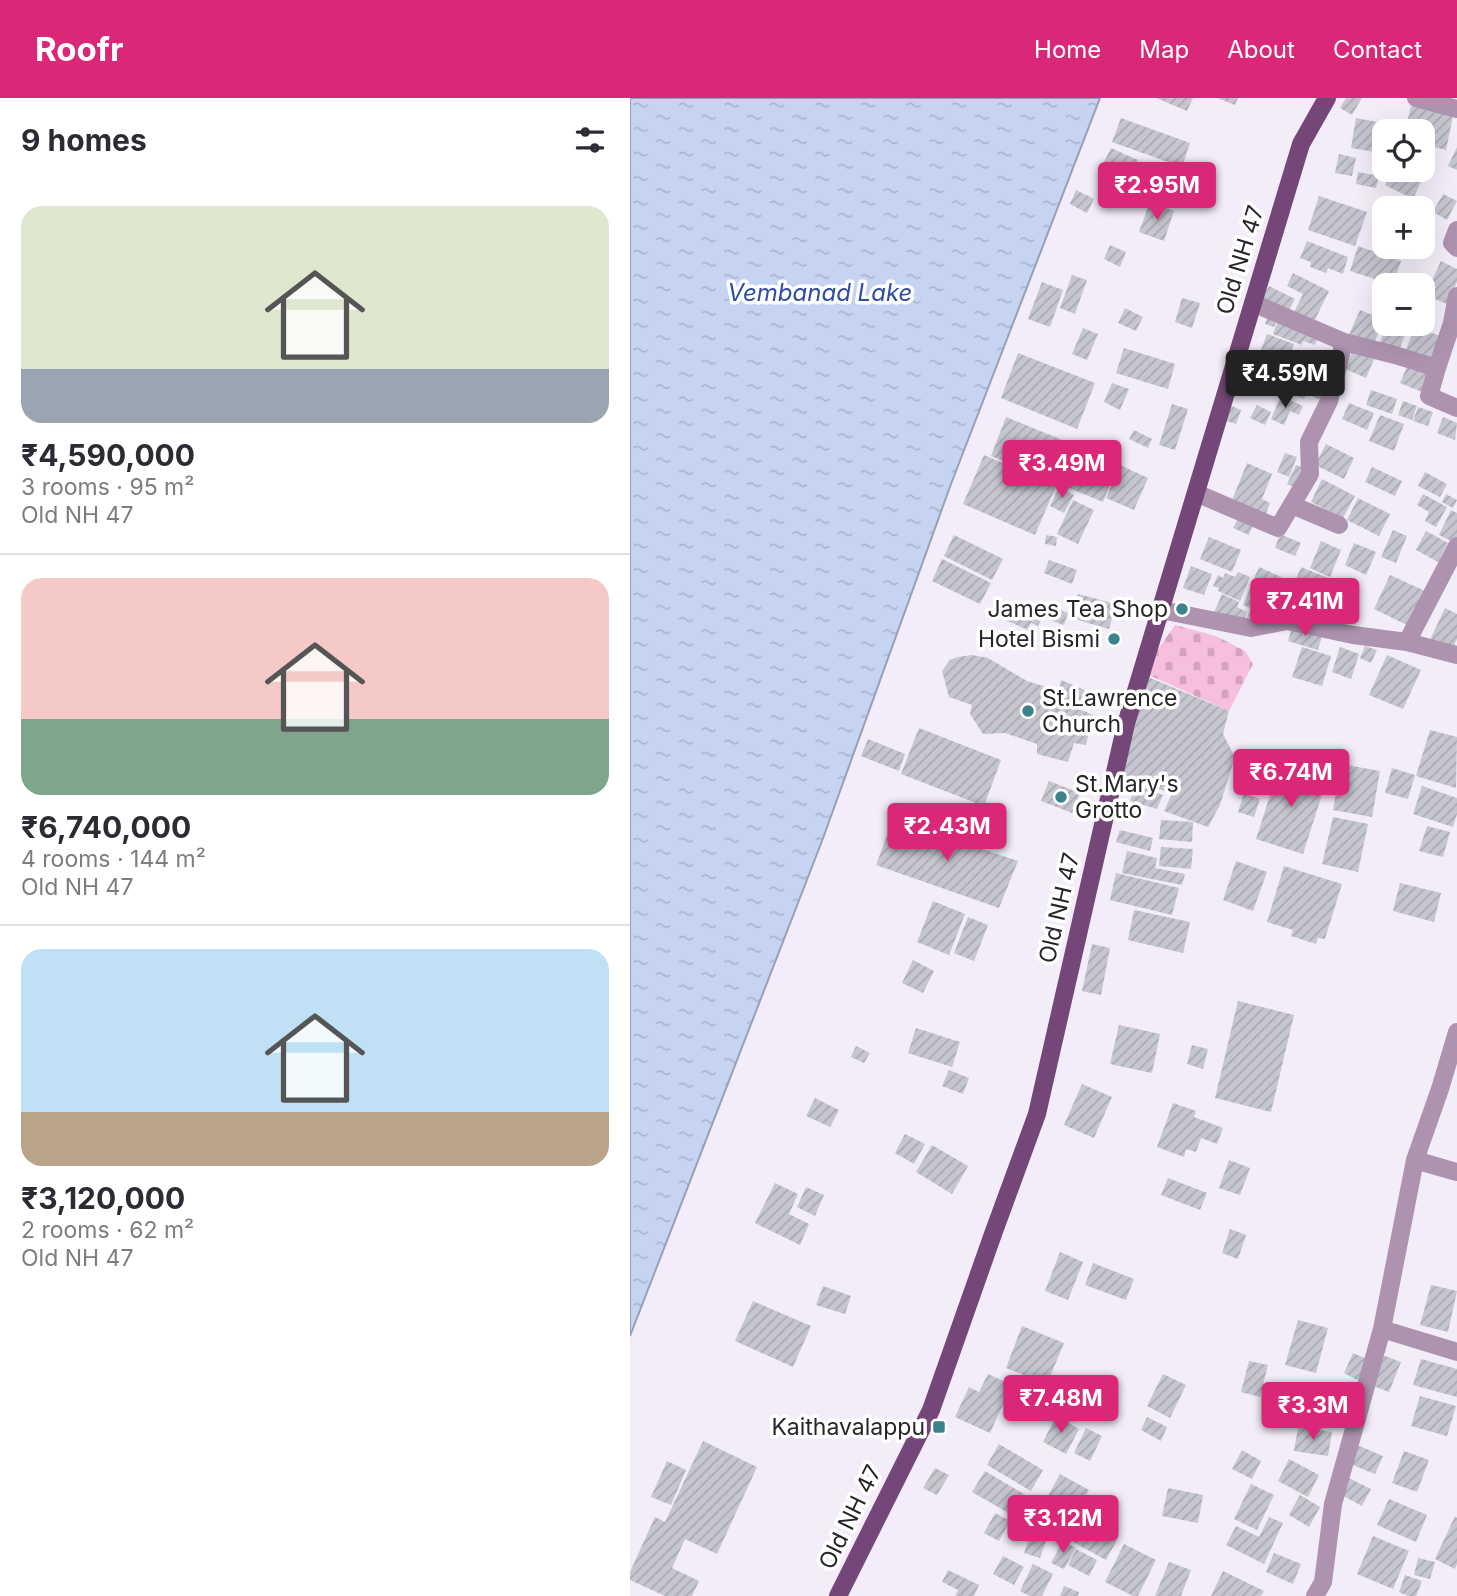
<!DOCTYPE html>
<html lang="en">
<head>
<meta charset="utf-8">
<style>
	:root { --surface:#fff; --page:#f7f7f7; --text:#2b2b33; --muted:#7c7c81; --line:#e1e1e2; --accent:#db2777 }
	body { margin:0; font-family:Inter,sans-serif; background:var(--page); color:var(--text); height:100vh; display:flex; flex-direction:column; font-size:26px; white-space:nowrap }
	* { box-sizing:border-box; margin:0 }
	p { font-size:23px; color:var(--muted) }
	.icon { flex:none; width:38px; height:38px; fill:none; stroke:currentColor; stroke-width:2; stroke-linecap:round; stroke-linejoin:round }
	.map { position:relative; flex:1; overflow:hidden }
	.panel { display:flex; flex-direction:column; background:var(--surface); width:630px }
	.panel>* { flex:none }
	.buttons { position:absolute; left:742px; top:21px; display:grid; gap:14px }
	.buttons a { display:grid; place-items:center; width:63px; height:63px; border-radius:14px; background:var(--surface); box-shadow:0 7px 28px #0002; font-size:35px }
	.price { position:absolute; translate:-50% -60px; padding:0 16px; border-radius:7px; background:var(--accent); color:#fff; font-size:23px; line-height:46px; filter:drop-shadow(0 2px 4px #0008) }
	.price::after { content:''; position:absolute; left:50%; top:42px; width:21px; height:16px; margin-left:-10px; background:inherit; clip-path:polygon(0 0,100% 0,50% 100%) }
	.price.selected { background:#222; color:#fff }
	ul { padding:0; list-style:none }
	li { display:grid; align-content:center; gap:14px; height:371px; padding:0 21px }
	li+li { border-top:2px solid var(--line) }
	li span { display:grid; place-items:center; height:217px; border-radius:21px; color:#555 }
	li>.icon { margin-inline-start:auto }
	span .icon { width:126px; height:126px; fill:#fffc; stroke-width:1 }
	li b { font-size:30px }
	h2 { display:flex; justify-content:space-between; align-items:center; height:84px; padding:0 21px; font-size:30px }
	header { display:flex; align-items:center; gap:42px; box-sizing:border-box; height:98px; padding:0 35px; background:var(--accent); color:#fff }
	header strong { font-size:33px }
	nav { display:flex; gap:38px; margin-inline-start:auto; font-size:24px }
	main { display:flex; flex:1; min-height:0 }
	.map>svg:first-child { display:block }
	.cemetery { fill:url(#cemetery-stones) }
	.water { fill:url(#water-ripples); stroke:#96a0b6; stroke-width:2 }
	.building { fill:url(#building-hatch) }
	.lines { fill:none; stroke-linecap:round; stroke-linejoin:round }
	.minor { stroke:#ae93af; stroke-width:18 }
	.major { stroke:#754778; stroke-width:18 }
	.poi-dot { fill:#3c828c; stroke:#fff; stroke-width:2.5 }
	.labels { text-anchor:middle; stroke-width:7; stroke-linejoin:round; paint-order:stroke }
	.street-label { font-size:23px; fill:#272529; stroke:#fff }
	.poi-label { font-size:23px; fill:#272529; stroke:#fff; text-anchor:end }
	.water-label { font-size:24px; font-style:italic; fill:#2e4ca0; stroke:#fff }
</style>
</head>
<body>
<header>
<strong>Roofr</strong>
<nav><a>Home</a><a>Map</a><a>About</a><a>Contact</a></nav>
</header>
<main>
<section class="panel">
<h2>9 homes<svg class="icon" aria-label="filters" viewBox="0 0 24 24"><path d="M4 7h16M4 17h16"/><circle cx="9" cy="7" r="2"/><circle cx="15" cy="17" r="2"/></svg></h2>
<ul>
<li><span style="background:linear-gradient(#dfe7d0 75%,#9aa5b1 0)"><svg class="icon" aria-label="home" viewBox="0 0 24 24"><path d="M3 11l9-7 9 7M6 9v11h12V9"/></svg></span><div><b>₹4,590,000</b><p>3 rooms · 95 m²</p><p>Old NH 47</p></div></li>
<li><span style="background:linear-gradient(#f6c9c9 65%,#7fa58c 0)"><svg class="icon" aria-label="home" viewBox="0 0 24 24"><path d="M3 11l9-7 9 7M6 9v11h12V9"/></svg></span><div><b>₹6,740,000</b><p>4 rooms · 144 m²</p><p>Old NH 47</p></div></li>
<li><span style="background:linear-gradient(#bfe0f5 75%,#b9a48a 0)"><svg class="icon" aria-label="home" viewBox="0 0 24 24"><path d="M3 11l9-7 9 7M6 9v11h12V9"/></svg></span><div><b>₹3,120,000</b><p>2 rooms · 62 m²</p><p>Old NH 47</p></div></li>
</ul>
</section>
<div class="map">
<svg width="827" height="1498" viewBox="0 0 827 1498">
	<defs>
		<pattern id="cemetery-stones" width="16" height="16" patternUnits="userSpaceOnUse" patternTransform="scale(1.75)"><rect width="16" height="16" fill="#f7bfde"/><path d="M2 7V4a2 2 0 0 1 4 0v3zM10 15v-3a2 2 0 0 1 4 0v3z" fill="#d4a4be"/></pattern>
		<pattern id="water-ripples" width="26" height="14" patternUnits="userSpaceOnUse" patternTransform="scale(1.75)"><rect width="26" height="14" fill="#c6d4f2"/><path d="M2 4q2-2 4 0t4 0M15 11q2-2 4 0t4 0" fill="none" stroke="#aab6d0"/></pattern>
		<pattern id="building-hatch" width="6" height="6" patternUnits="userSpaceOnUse" patternTransform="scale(1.75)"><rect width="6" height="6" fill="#c6c6d1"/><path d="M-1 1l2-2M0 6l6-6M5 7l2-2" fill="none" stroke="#aaaab3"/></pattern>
	</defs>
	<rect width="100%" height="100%" fill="#f2edf8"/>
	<path class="cemetery" d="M545,527L586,538L615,553L623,566L599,613L512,574Z"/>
	<path class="water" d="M0,0H470L321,386L192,743L0,1238Z"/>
	<path class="building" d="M526,0H563L557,13Z
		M587,0H608L605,7Z
		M716,0H732L722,17L710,10Z
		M781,8L823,18L816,52L793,46V33H775Z
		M491,20L560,45L552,69L482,44Z
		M726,20L769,28L768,33H754V67L743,65L745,54L721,50Z
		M827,49V72L818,68Z
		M481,50L508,62L499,81L472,68Z
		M709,56L726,60L722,78L705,75Z
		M793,69L797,71L783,101L755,87L763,72H793Z
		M728,74L749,78L746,90L726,86Z
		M446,92L464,101L457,115L440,106Z
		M813,96L827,103L817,122L803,114Z
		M689,98L737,114L725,148L678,132Z
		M520,104L544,113L534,143L509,134Z
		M677,143L718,159L713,176L698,170L696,175L680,169L681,164L670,160Z
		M480,147L496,154L490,169L474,161Z
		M728,148L771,163L763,187L720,173Z
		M811,163L827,171V184L817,206L795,197Z
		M663,175L699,193L681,230L661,220L673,196L657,188Z
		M442,177L457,182L445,216L430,210Z
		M412,184L433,192L420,229L398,221Z
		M639,188L665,201L657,216L631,203Z
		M552,200L570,205L562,230L545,224Z
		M495,210L513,219L506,233L488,225Z
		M730,212L754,222L743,247L719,237Z
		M640,213L649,217L644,229L635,226Z
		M649,220L690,235L685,247L673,243L672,247L643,236Z
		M757,226H779L768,255L749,247Z
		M785,229L813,239L804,264L775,254Z
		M453,230L468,236L457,262L442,256Z
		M637,236L664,246L649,286L622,276Z
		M494,250L545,266L538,291L486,275Z
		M724,250L745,259L736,280L715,271Z
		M388,255L465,285L447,331L371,300Z
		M779,264L801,273L792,294L770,285Z
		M665,281L680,288L674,301L660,295Z
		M685,284L700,290L694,304L680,297Z
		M482,285L499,291L490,312L474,304Z
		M741,292L767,301L762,316L736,307Z
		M651,298L673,308L669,317L660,313L654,327L641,321Z
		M773,303L787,308L782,322L768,317Z
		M719,305L744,315L737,332L712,321Z
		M542,306L558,311L545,352L529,347Z
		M597,306L611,312L606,326L591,321Z
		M627,307L641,314L635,327L620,320Z
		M788,309L803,314L798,328L783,323Z
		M750,317L774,326L764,353L739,343Z
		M376,319L476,360L479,354L491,360L473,404L361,358Z
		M813,319L827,325L825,342L807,335Z
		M504,332L522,341L518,350L499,341Z
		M696,346L724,360L714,381L685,367Z
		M655,355L667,359L659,379L647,374Z
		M354,357L426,388L405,437L333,406Z
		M617,365L642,376L632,401L640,405L634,421L600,407Z
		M490,367L518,380L504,412L476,400Z
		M666,367L677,371L668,391L657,386Z
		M742,369L772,383L765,398L735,384Z
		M795,374L817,386L810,399L788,388Z
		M692,381L725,398L713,420L681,404Z
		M429,389L444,397L434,415L420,408Z
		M793,396L817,409L806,429L795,423L799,414L787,407Z
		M816,396L827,402L823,410L812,404Z
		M728,400L760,416L749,438L717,422Z
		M443,402L464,412L448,446L427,436Z
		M821,412L827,415V440L825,445L809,437Z
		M610,417L624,424L619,437L603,430Z
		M763,432L777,438L766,465L751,459Z
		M796,433L818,445L808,464L786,452Z
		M650,436L671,445L665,458L645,450Z
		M324,437L373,461L362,482L314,458Z
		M416,437L427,439L426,448L415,446Z
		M579,439L611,452L602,474L570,461Z
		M691,443L711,452L700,479L680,470Z
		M724,445L746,454L736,477L715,467Z
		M312,461L361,485L350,506L302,483Z
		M419,462L447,472L442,486L414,475Z
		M561,468L582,476L574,497L553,490Z
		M629,469L658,482L653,492L658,494L646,522L613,507Z
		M671,469L710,485L703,500L665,484Z
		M608,474L620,479L610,503L588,493L589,490L583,488L588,477L593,480L595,475L605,479Z
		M760,477L795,493L779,528L744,511Z
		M672,491L686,498L681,510L667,503Z
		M448,496L486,506L479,531L441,520Z
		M592,496L609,504L607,509L617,514L612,526L582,519Z
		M691,503L720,506L718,526L689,523Z
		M379,505L412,519L408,528L401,525L398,532L373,521Z
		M418,508L438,515L434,527L414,520Z
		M815,510L827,516V541L821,554L799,544Z
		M621,512L636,519L633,526L617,519Z
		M662,529L692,538L688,552L658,543Z
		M735,548L747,552L741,565L730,560Z
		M672,549L701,558L692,588L662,579Z
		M710,549L729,556L721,581L702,574Z
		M342,557L358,560L397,583L429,593L431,582L455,592L447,610L463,617L456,647L444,645L438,664L407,656V646L375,635L353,636L340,616L342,607L319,599L312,573L320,562L328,559Z
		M757,557L791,572L773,611L739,597Z
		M518,579L599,613L593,636L605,659L590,707L578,729L534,713L542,696L492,677Z
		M289,630L371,662L354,708L271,676Z
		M800,632L827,639L826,690L786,678Z
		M238,641L275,656L269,673L231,658Z
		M650,666L697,681L673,756L626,741Z
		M711,666L750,673L742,719L703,712Z
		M762,670L785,677L778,701L755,695Z
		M419,683L450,695L442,715L411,703Z
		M505,686L533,697L527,711L500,703Z
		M792,688L827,700V716L823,729L783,716Z
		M614,695L630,701L624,719L608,714Z
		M703,719L738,726L728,774L692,766Z
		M263,721L388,763L369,810L246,767Z
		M531,722L563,724L562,744L529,741Z
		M797,728L820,734L813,759L789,753Z
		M490,732L523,740L520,753L486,744Z
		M531,749L563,751L561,771L529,768Z
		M497,753L527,760L525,770L555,776L552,787L492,775Z
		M606,763L637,774L623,813L593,802Z
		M654,768L712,786L695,841L688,840L686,846L661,838L663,832L637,824Z
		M486,775L549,790L542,817L480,802Z
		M770,785L811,795L804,824L763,813Z
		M303,803L335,816L319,857L287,844Z
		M504,812L560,824L553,855L498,842Z
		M338,819L358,827L344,863L324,855Z
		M462,846L480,850L471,897L452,893Z
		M283,862L304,873L293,895L272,885Z
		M608,903L664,917L641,1014L585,1000Z
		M489,927L530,936L522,975L480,966Z
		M286,930L330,944L322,969L278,955Z
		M562,947L578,951L573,971L557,966Z
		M226,948L240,955L234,965L221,959Z
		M319,972L339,980L333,996L312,988Z
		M452,986L482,999L464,1040L434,1027Z
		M185,1000L209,1012L200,1029L176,1018Z
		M543,1005L566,1013L564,1019L593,1030L587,1046L571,1040L566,1054L556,1051L554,1059L527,1049Z
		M275,1036L295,1046L284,1066L265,1055Z
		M302,1047L338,1068L322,1096L286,1074Z
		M599,1062L620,1070L610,1097L589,1090Z
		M538,1080L577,1095L570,1112L531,1097Z
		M145,1085L168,1096L159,1116L179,1126L170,1147L125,1125Z
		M176,1089L194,1097L185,1118L167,1109Z
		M600,1131L616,1137L608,1161L592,1155Z
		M430,1154L453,1164L438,1202L415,1193Z
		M463,1165L504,1181L496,1202L455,1187Z
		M801,1187L827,1193L818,1234L790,1227Z
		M193,1188L221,1198L215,1216L186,1207Z
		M123,1203L181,1228L163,1269L105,1243Z
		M668,1222L698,1230L686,1275L655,1267Z
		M392,1228L434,1245L417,1286L376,1270Z
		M723,1255L741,1263L731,1284L714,1275Z
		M750,1256L771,1264L759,1294L738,1286Z
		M791,1261L827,1271V1299L783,1287Z
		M619,1263L638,1267L630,1299L611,1294Z
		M358,1276L382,1287L360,1335L325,1319L339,1289L349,1294Z
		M533,1276L556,1287L540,1320L517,1308Z
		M678,1290L712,1299L706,1323L672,1314Z
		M790,1298L826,1308L817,1338L781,1328Z
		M426,1318L449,1331L436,1356L413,1344Z
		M517,1319L537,1329L531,1343L511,1332Z
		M668,1329L702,1334L698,1358L664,1353Z
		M456,1330L472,1338L460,1363L444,1355Z
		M73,1343L127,1369L87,1456L55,1441L42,1470L69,1483L62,1498H35L0,1482V1474L25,1419L35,1424Z
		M369,1346L413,1372L401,1393L357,1367Z
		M727,1347L753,1358L745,1376L720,1366Z
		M612,1352L631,1363L622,1381L602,1371Z
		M774,1353L799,1362L787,1394L762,1385Z
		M659,1361L689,1377L678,1399L648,1383Z
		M37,1363L56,1372L41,1407L21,1399Z
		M305,1370L319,1377L307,1397L293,1390Z
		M355,1373L399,1399L387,1420L342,1394Z
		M430,1376L459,1392L447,1414L418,1398Z
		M719,1380L741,1391L732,1408L710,1396Z
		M621,1386L644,1397L627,1432L604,1421Z
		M538,1390L573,1397L568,1425L532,1418Z
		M670,1397L690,1409L679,1429L659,1417Z
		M759,1401L797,1417L786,1444L747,1427Z
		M365,1415L380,1423L369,1443L354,1435Z
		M825,1418L827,1420V1466L825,1471L805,1461Z
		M639,1419L653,1425L634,1466L596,1447L606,1428L629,1439Z
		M456,1422L488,1440L476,1462L443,1444Z
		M403,1429L419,1434L410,1460L394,1455Z
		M743,1438L779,1453L763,1491L727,1476Z
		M433,1443L446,1450L434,1471L421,1465Z
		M494,1446L526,1462L508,1498H503L475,1484Z
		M446,1451L467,1462L459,1478L438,1467Z
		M644,1455L671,1466L663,1486L636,1474Z
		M373,1458L394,1469L384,1487L363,1476Z
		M788,1460L805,1464L800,1481L784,1477Z
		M539,1464L561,1472L551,1498H525Z
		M403,1466L423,1476L412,1498H400L390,1493Z
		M318,1472L349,1487L344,1498H325L328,1492L312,1484Z
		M593,1473L634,1493L631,1498H581Z
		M775,1477L792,1483L786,1498H778L769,1494Z
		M434,1488L449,1494L448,1498H430Z"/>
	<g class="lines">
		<path class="minor" d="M786,0L827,11
			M827,132L822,145L827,150
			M623,205L714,244
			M807,270L822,225L827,198
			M566,395L648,430L680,376L679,344L699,303L714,244L765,257L807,270L799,298L827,310
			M662,407L709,427
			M531,512L621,530L657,523L723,537L777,544L827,557
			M777,544L827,448
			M785,1062L827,1074
			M752,1231L827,1254
			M685,1498L693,1484L703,1406L752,1231L785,1062L810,991L827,934"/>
		<path class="major" d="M208,1498L301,1312L363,1136L407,1016L496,626L671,46L697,0"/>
	</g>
	<g class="poi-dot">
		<circle cx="552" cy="511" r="7"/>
		<circle cx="484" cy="541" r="7"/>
		<circle cx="398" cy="613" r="7"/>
		<circle cx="431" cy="699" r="7"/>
		<rect x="302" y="1322" width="14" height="14" rx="3.5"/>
	</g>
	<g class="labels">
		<g class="street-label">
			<text transform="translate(610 162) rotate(-73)" y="8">Old NH 47</text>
			<text transform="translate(429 810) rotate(-77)" y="8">Old NH 47</text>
			<text transform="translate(220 1419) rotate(-64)" y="8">Old NH 47</text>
		</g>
		<g class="poi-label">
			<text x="538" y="519">James Tea Shop</text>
			<text x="470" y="549">Hotel Bismi</text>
			<text x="412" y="608" text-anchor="start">St.Lawrence<tspan x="412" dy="26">Church</tspan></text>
			<text x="445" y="694" text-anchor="start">St.Mary's<tspan x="445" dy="26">Grotto</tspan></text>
			<text x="295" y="1337">Kaithavalappu</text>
		</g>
		<g class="water-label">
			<text x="190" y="203">Vembanad Lake</text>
		</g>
	</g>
</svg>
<div class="buttons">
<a><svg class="icon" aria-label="locate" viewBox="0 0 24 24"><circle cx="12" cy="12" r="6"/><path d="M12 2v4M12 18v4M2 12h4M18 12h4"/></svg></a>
<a>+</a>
<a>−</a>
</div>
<b class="price" style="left:527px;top:124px">₹2.95M</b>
<b class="price selected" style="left:655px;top:312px">₹4.59M</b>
<b class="price" style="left:432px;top:402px">₹3.49M</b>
<b class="price" style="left:675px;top:540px">₹7.41M</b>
<b class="price" style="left:661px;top:711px">₹6.74M</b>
<b class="price" style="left:317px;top:765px">₹2.43M</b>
<b class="price" style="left:431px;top:1337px">₹7.48M</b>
<b class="price" style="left:683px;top:1344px">₹3.3M</b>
<b class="price" style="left:433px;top:1457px">₹3.12M</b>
</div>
</main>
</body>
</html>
